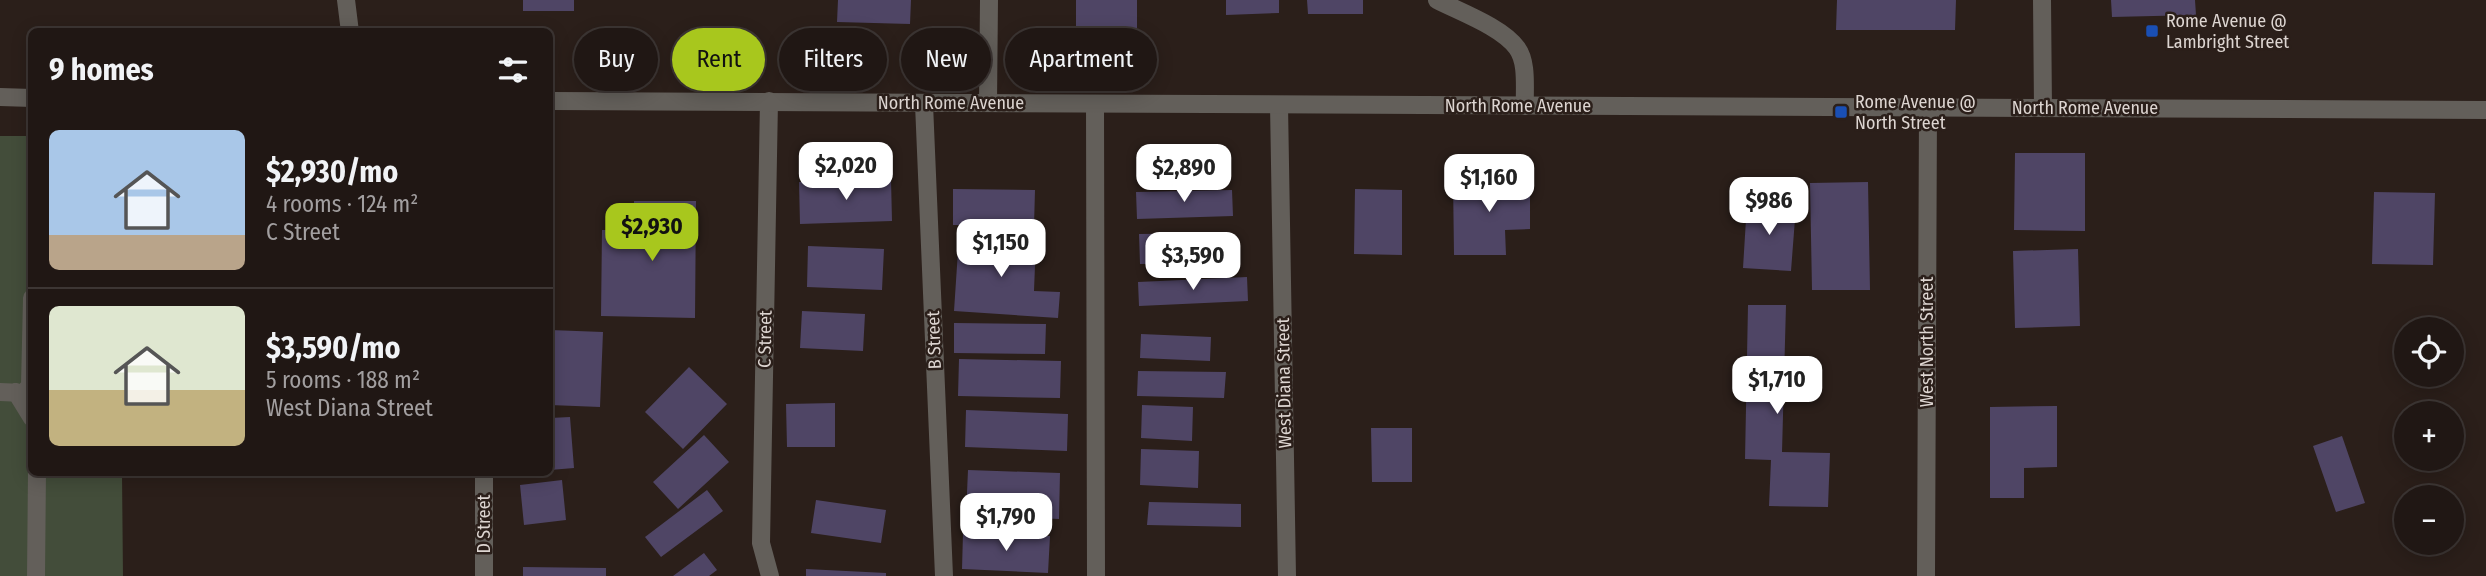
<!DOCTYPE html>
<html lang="en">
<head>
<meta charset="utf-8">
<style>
	:root { --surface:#201714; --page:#28201d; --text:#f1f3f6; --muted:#a29fa0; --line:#3d3634; --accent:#a8c71d }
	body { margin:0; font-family:"Fira Sans Condensed",sans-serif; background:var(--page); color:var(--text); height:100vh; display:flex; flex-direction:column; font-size:26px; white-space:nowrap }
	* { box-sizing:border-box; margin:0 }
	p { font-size:23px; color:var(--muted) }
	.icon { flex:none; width:38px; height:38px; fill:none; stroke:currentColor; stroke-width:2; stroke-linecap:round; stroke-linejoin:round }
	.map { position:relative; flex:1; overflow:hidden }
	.drawer { position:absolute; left:28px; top:28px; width:525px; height:448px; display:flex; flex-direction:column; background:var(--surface); border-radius:10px; box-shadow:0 4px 18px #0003,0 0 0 2px var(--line) }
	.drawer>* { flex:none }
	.guide { position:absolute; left:574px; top:28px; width:665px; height:63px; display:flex; gap:14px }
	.fabs { position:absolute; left:2394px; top:317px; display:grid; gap:14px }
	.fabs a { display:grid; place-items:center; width:70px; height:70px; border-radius:50%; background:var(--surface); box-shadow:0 4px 18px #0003,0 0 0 2px var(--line); font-size:35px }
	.price { position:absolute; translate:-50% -60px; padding:0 16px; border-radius:14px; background:#fff; color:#222; font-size:23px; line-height:46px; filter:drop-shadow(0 2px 4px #0008) }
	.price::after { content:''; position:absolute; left:50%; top:42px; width:21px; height:16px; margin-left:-10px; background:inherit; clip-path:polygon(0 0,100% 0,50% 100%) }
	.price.on { background:var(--accent); color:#111 }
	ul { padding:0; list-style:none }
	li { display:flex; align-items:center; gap:21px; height:175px; padding:0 21px }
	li+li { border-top:2px solid var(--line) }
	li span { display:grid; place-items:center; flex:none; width:196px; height:140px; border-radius:10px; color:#555 }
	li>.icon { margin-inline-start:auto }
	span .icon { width:84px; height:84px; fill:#fffc; stroke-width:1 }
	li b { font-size:30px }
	h2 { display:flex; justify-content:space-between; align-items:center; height:84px; padding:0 21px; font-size:30px }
	.pill { padding:0 24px; border-radius:32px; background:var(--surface); box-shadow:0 4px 18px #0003,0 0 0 2px var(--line); font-size:24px; line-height:63px }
	.pill.on { background:var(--accent); color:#111 }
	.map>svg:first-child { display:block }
	.green { fill:#434d3a }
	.building { fill:#4f4565 }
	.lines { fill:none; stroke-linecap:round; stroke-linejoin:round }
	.service { stroke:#635f5a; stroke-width:18 }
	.minor { stroke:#635f5a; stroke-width:18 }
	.tertiary { stroke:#635f5a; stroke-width:18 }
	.transit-dot { fill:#1a4fb4; stroke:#2b1f1a; stroke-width:2.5 }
	.labels { text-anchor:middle; stroke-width:5; stroke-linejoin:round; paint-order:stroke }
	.poi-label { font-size:18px; fill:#ddd5d1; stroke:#2b1f1a; text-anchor:start }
	.street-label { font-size:18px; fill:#ddd5d1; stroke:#2b1f1a }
</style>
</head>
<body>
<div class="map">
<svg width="2486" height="576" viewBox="0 0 2486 576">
	<rect width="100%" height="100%" fill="#2b1f1a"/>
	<path class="green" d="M0,136H31L32,472L122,473L123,576H0Z"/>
	<path class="building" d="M523,0H574V11H523Z
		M838,0H911L910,24L837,22Z
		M1076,0H1137V31H1076Z
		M1226,0H1279V13L1226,15Z
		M1307,0H1363V14H1308Z
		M1837,0H1956L1955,30H1836Z
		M2111,0H2195L2196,15L2112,17Z
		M2015,153H2085V231L2014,230Z
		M891,179L892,221L800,224L799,182Z
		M1530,179V229L1505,230L1506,255H1454L1453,180Z
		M1868,182L1870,290H1812L1810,183Z
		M953,189L1035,190L1034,226L953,225Z
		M1355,189L1402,190V255L1354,254Z
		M1232,190L1233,216L1137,219L1136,192Z
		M2374,192L2435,193L2433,265L2372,264Z
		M634,201H696L695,318L601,316L602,230H633Z
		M1747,203L1796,206L1791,271L1743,268Z
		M1221,233V263L1140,264L1139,234Z
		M959,236L1036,240L1034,291L1060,292L1058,318L954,311Z
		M808,246L884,249L882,290L807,287Z
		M2078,249L2080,326L2015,328L2013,251Z
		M1247,277L1248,301L1139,306L1138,282Z
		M1748,305H1786L1782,452L1830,453L1828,507L1769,506L1771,460L1745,459Z
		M802,311L865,314L863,351L800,348Z
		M954,323L1046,324L1045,354L954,353Z
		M550,330L603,332L600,407L550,405Z
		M1141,334L1211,337L1210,361L1140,358Z
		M959,359L1061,361L1060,398L958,396Z
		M689,367L727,404L683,449L645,412Z
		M1138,371L1226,372L1224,398L1137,396Z
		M835,403V447H787L786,404Z
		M1142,405L1193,407L1192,441L1141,438Z
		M2057,406V467L2024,468V498H1990V407Z
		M966,410L1068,414L1067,451L965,447Z
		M570,417L574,468L550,470V418Z
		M1371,428H1412V482H1372Z
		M704,435L729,462L678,509L653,482Z
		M2342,436L2365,503L2336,512L2313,446Z
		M1141,449L1199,451L1198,488L1140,485Z
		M968,470L1060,473L1059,519L966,515Z
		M562,480L566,520L524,525L520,485Z
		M707,490L723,511L661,557L645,537Z
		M816,500L886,510L881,543L811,533Z
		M1149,502L1241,504V527L1147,525Z
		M963,533L1050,536L1048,573L962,569Z
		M704,553L717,570L709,576H673Z
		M523,567L606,568V576H523Z
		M806,569L886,573V576H806Z"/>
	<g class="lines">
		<path class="service" d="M346,0L350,32
			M1437,0C1460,12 1502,27 1517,48C1528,63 1524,89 1525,106
			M0,392L23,393L30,386L32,298
			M16,392L32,418
			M36,576L37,472"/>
		<path class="minor" d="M2042,0L2043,108
			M769,101L761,543L770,576
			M988,103L989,0
			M924,104L944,576
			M1095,104L1096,576
			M1279,105L1287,576
			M484,472V576
			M1926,576L1928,108"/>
		<path class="tertiary" d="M0,97L32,98
			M550,101L2486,110"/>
	</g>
	<g class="transit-dot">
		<rect x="2145" y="24" width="14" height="14" rx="3.5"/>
		<rect x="1834" y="105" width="14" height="14" rx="3.5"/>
	</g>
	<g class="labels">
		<g class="poi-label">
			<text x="2166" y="27">Rome Avenue @<tspan x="2166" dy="21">Lambright Street</tspan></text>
			<text x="1855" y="108">Rome Avenue @<tspan x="1855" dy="21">North Street</tspan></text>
		</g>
		<g class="street-label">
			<text x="951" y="109">North Rome Avenue</text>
			<text x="1518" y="112">North Rome Avenue</text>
			<text x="2085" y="114">North Rome Avenue</text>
			<text transform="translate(765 339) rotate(-89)" y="6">C Street</text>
			<text transform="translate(934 340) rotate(-92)" y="6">B Street</text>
			<text transform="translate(1927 342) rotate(-90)" y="6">West North Street</text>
			<text transform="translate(1284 383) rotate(-91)" y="6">West Diana Street</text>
			<text transform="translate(484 524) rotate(-90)" y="6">D Street</text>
		</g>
	</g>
</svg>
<div class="fabs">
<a><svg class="icon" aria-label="locate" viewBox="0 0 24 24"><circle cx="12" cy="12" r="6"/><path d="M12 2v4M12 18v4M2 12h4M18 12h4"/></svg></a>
<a>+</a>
<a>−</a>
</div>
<b class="price" style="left:846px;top:202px">$2,020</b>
<b class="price" style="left:1184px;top:204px">$2,890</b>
<b class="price" style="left:1489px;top:214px">$1,160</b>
<b class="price" style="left:1769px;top:237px">$986</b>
<b class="price on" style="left:652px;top:263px">$2,930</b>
<b class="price" style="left:1001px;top:279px">$1,150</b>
<b class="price" style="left:1193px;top:292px">$3,590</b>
<b class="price" style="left:1777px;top:416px">$1,710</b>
<b class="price" style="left:1006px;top:553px">$1,790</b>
<div class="guide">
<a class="pill">Buy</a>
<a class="pill on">Rent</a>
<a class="pill">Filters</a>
<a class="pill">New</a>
<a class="pill">Apartment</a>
</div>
<section class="drawer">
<h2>9 homes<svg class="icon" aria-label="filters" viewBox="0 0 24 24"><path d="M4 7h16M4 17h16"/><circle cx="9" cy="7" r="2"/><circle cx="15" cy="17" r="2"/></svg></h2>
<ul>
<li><span style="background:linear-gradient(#a9c7e8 75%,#b9a48a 0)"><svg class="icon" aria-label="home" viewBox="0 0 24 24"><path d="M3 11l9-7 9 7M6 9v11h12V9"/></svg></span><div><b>$2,930/mo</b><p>4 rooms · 124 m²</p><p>C Street</p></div></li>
<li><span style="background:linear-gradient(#dfe7d0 60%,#c2b280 0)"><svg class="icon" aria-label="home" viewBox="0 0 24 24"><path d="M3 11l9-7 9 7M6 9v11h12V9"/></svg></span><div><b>$3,590/mo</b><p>5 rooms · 188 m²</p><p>West Diana Street</p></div></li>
</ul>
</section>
</div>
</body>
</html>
